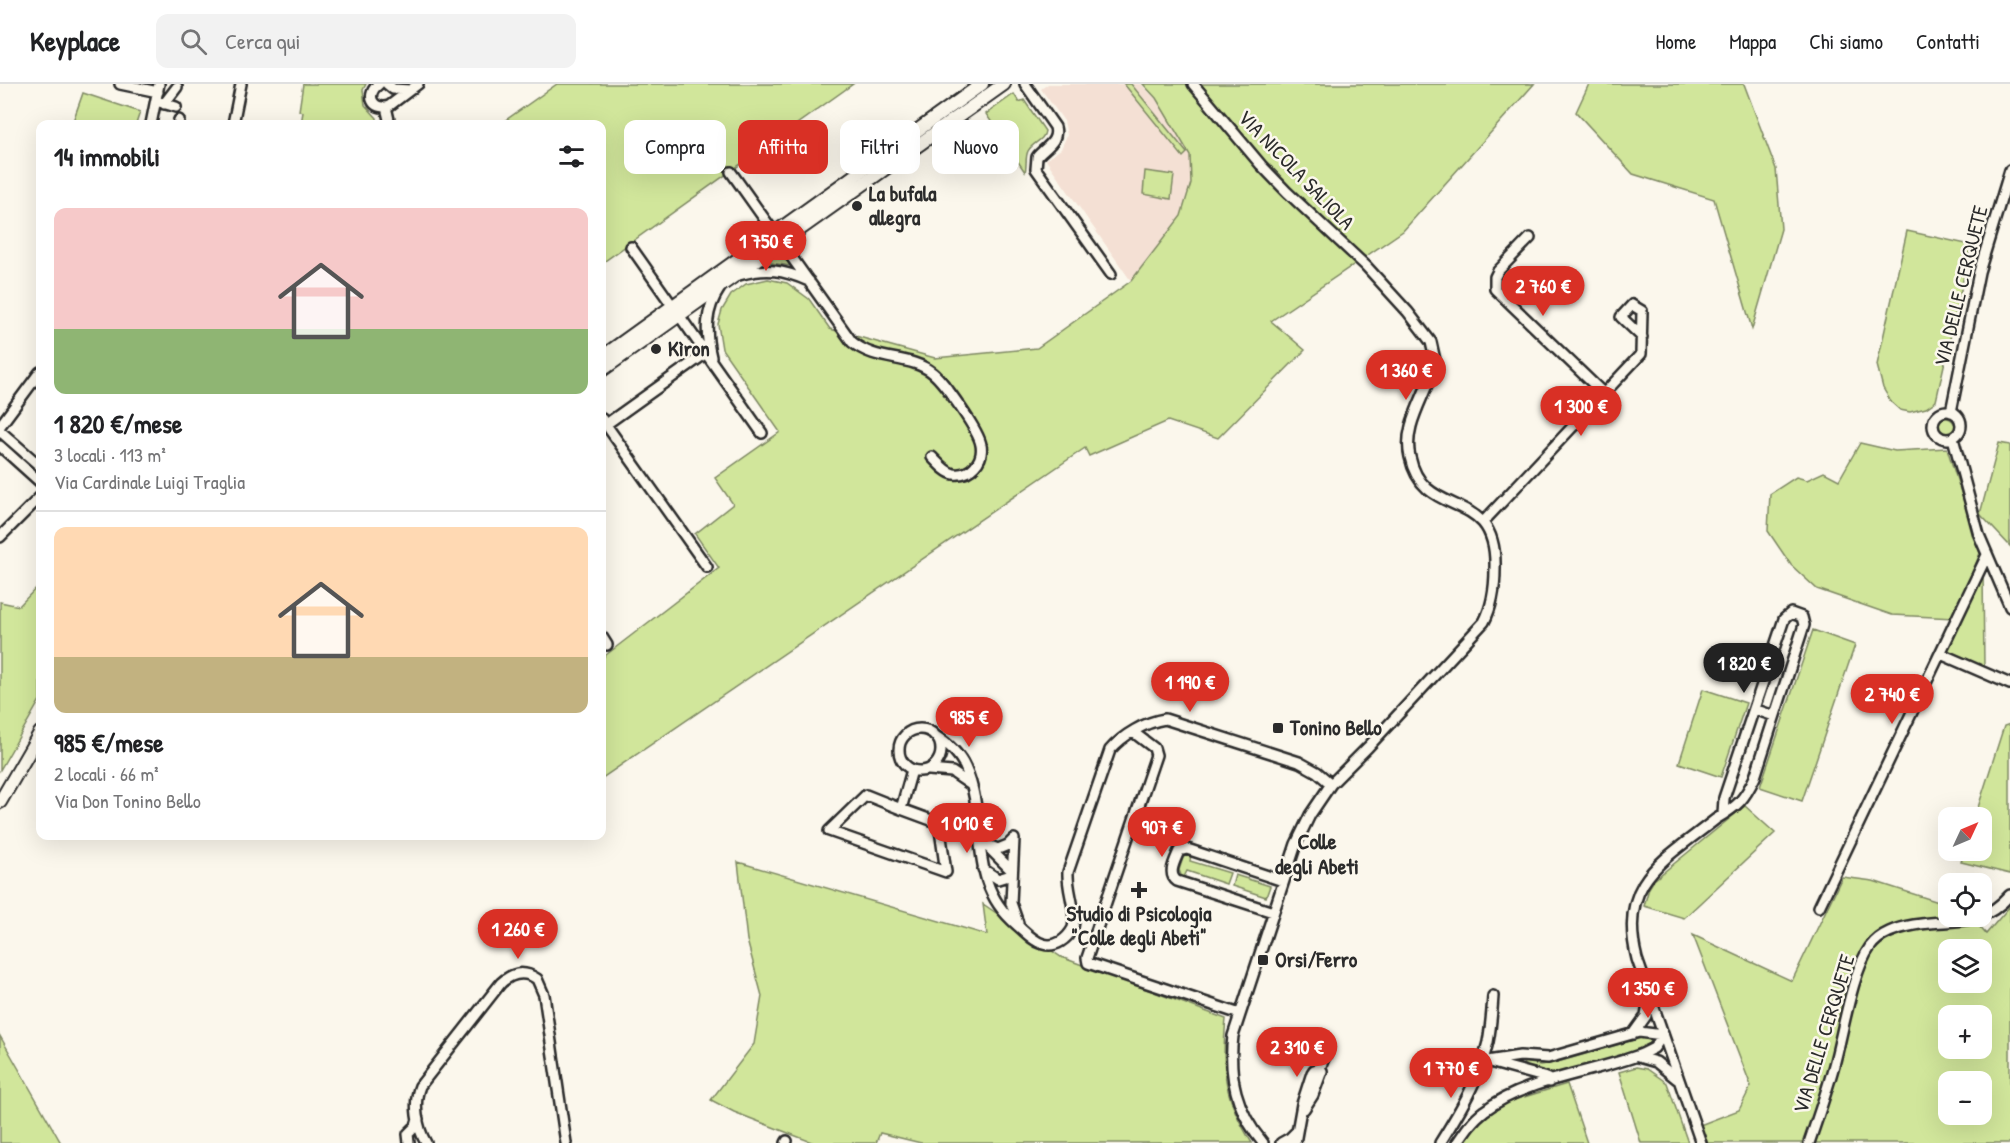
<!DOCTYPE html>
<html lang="it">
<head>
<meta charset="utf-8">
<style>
	:root { --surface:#fff; --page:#f2f2f2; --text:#202124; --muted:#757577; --line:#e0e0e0; --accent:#d93025 }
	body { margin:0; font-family:"Patrick Hand",sans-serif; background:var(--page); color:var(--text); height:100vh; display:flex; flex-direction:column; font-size:22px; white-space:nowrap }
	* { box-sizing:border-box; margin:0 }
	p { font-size:20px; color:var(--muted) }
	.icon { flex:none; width:33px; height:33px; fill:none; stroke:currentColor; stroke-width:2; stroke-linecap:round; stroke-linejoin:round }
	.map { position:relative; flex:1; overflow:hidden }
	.side { position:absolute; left:36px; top:36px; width:570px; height:720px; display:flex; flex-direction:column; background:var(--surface); border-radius:12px; box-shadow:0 6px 24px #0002 }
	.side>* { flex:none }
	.top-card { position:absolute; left:624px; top:36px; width:570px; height:54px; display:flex; gap:12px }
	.needle { width:39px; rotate:46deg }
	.controls { position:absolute; left:1938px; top:723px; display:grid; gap:12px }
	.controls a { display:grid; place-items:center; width:54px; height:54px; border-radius:12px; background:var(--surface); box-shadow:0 6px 24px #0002; font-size:30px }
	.price { position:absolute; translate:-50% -51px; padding:0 14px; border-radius:21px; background:var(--accent); color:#fff; font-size:20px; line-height:39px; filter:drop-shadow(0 2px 3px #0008) }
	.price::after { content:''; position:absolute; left:50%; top:36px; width:18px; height:14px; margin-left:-9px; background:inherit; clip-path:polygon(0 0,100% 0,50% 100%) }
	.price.on { background:#222; color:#fff }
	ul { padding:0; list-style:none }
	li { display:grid; align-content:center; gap:12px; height:318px; padding:0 18px }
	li+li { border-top:2px solid var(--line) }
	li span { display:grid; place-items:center; height:186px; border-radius:12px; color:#555 }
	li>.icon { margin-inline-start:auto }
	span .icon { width:108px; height:108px; fill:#fffc; stroke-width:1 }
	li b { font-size:26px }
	h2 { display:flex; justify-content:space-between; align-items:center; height:72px; padding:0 18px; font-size:26px }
	.tag { padding:0 21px; border-radius:12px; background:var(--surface); box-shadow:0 6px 24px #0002; font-size:21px; line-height:54px }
	.tag.on { background:var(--accent); color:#fff }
	header { display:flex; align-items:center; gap:36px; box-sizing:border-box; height:84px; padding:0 30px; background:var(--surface); border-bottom:2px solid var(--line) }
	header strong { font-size:28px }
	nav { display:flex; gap:33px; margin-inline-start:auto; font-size:21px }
	.search { width:420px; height:54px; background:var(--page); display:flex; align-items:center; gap:15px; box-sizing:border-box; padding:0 21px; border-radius:12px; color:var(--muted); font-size:22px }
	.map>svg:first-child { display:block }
	.built { fill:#f4e0d4 }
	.green { fill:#d1e69b; stroke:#7e8863; stroke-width:1.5; fill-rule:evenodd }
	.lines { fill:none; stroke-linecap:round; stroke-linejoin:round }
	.minor-casing { stroke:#2b2b2b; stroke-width:14 }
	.major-casing { stroke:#2b2b2b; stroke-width:16 }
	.minor { stroke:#fbf7ec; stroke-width:9 }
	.major { stroke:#fbf7ec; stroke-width:12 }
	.poi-dot { fill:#2b2b2b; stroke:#fbf7ec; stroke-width:2 }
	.labels { text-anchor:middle; stroke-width:5; stroke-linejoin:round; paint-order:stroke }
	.street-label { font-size:21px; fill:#2b2b2b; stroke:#fbf7ec }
	.poi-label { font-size:21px; font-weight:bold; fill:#2b2b2b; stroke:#fbf7ec; text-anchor:start }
	.neighbourhood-label { font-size:22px; font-weight:bold; fill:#2b2b2b; stroke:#fbf7ec }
</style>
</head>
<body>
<header>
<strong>Keyplace</strong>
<div class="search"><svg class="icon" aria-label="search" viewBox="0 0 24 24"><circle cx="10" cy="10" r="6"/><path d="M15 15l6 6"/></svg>Cerca qui</div>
<nav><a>Home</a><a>Mappa</a><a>Chi siamo</a><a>Contatti</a></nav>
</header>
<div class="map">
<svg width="2010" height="1059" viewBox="0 0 2010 1059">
	<rect width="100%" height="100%" fill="#fbf7ec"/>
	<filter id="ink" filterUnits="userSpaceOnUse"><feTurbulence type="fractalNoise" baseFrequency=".0167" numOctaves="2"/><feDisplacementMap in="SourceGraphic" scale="12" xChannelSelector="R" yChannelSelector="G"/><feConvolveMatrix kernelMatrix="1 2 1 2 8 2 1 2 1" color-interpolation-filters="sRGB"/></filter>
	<g filter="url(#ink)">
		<path class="built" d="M1048,0H1141L1157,16L1190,71L1191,99L1181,132L1131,197L1046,76L1061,65L1067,51L1064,37L1041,5Z"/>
		<path class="green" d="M303,0H366L363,6L365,21L377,34V40H301L303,28L299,27Z
			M557,0H853L602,179V40H500Z
			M1124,0H1131L1187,69L1183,73Z
			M1143,0H1534L1403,147L1271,237L1305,266L1218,354L1168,337L1089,372L1085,364L602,694V574L719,484L695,450L733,420L715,394L780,348L722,265L718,240L722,226L731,211L746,200L768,195L787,199L809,215L830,245L935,274L1037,264L1131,197L1181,132L1191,99L1190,71L1156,14Z
			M1589,0H1744L1776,85L1781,145L1752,245L1714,115L1633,90L1576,28Z
			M83,9L140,28L136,40H72Z
			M1014,10L1019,18L1024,16L1045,47C1044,57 1033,58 1028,67C1025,73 1027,81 1025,88L986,30Z
			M1145,87L1174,91L1171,115L1143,110Z
			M1907,147L1971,161L1936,317L1926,324L1910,328L1900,326L1891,318L1883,304L1877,281Z
			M779,169L782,170L791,182L765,178Z
			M1937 343a9 9 0 1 1 18 0a9 9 0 1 1-18 0Z
			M1860,359L1895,367L1947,364L1980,469L1955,534L1892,531L1817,505L1791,481L1768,447L1770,410L1796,393L1807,396L1824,388L1839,396Z
			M1999,359L2010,361V462L1980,430Z
			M1983,487L1984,584L1947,567Z
			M40,500V616L0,686V518L19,522Z
			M1813,546L1855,561L1802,717L1760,703Z
			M1703,605L1746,619L1721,693L1679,679Z
			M2010,640V790L1961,778L1965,767L1982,766V734L1975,733L2004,642Z
			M1745,722L1775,749L1684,834L1644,822L1649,804L1654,796Z
			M1187,770L1191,771L1190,777L1230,789L1226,800L1187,787L1184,793L1181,791L1179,786L1183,774Z
			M738,778L987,851L983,820L1061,873L1226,935C1221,986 1224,1015 1252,1059H921L880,1049L876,1059H814L734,1028L711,1016L754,960L762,912L747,856Z
			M1235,791L1270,802L1266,813L1232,802Z
			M1842,793L1873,797L1948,821V832L1971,833L1986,850L2010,822V1059H1706L1700,1041L1739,1026L1751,1002L1693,851L1792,897ZM1948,866H1982V898H1948ZM1948,932H1982V964H1948ZM1948,998H1982V1030H1948Z
			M0,952L61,1059H0Z
			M1641,954L1654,957L1646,966L1554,993L1528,986L1523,982L1524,978L1540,981L1554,979Z
			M1636,983L1647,985L1667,999L1688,1059H1641L1619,988Z
			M1567,1000L1587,1059H1464L1479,1037L1501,1020Z"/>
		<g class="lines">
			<g class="minor-casing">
				<path id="minor" d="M120,0L158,8
					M379,0C365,10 372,27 389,22L418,0
					M387,0L393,5L410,6
					M1025,0L1055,43C1059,58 1045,63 1037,73L1036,85L1111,190
					M1193,0L1261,81L1287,108L1366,182L1408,228L1431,258L1435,276C1429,309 1402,339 1410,373C1424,439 1498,401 1495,485C1495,503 1493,521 1484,538L1368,663L1331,700L1310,731L1296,760L1233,952C1228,992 1236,1027 1263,1059
					M156,17L176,23
					M164,20L177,3
					M386,23L390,40
					M151,40L159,0
					M178,40L179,36
					M233,40L241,0
					M731,88L852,258C877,279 910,270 933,289C944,298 979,347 981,361C984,377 970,392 954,390C946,389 938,379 932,373
					M1530,154L1498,187L1495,193V205L1603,309
					M631,163L762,349
					M739,191C767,183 783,186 809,197
					M711,273C705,248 705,226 720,204
					M1933 341a14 14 0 1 1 28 0a14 14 0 1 1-28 0Z
					M1951,328L1979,188L2010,86
					M602,335L707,483
					M605,341L706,269
					M0,342L40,288
					M0,347L40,382
					M1953,354L1979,451L2010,523
					M0,362L40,398
					M1484,437L1641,270L1642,227L1632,221L1621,233L1642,253
					M0,453L40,413
					M602,553L607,561
					M1941,570L2010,600
					M1754,625L1774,632
					M899 666a21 21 0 1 1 42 0a21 21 0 1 1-42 0Z
					M1133,648L1154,664L1156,671L1087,874L1088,879L1240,930
					M934,651C947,659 959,669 965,683C990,737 964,797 1017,841C1025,848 1033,857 1043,860C1056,864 1067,855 1073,844C1077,826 1067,807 1068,788L1110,666C1123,651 1145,638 1165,635L1299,678L1317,688L1331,700
					M929,686L952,688L971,701
					M901,725L866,711L829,747L946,788L939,739L901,725L912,686
					M979,753L985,760L998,765L1008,761L1014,755
					M1014,755L1011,819L1018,839
					M986,761L1012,787
					M983,785L998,795L1011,791
					M1819,823L1987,471
					M1273,828L1177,797C1167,790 1175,777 1179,767L1187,765L1283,797
					M1633,950L1646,932L1649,915
					M1638,973L1656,978L1677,995
					M1493,979L1544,993L1549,995V998
					M1304,1025L1313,1011L1322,987L1320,984L1328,965
					M409,1059L408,1050L416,1042L418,1035
					M426,1059C417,1044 413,1019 420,1002L501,899C512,889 524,886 537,895L544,911L566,1059
					M786,1059L787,1057
					M1281,1059L1290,1054L1297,1047
					M1295,1059L1302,1020L1312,989L1314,986L1320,984
					M1440,1059C1460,1027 1479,996 1488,958C1491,943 1492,927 1493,912
					M1457,1059C1465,1047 1473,1035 1484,1027C1525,995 1594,989 1642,970L1654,964L1663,951L1639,948L1548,974L1520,972L1481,978
					M1701,1059L1637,875C1617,797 1663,777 1716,735C1738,722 1744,716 1755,693L1804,541L1802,533L1791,529L1784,535L1724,714L1723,730
					M1809,1059C1818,1033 1827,1007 1834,981C1843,949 1852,888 1870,863C1880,849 1897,844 1914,841C1953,834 1980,845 2010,811"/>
			</g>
			<g class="major-casing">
				<path id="major" d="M602,273L982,0
					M602,286L1004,0
					M0,718L40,649"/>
			</g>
			<use href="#minor" class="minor"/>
			<use href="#major" class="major"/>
		</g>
	</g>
	<g class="poi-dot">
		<circle cx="857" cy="122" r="6"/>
		<circle cx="656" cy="265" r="6"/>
		<rect x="1272" y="638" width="12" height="12" rx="3"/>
		<path d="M1136 797h6v6h6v6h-6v6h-6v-6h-6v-6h6z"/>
		<rect x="1257" y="870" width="12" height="12" rx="3"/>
	</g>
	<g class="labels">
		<g class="street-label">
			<text transform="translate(1296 86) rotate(46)" y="7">VIA NICOLA SALIOLA</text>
			<text transform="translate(1961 202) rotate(-76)" y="7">VIA DELLE CERQUETE</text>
			<text transform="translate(1824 950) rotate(-73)" y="7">VIA DELLE CERQUETE</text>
		</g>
		<g class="poi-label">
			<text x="869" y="117">La bufala<tspan x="869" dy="24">allegra</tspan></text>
			<text x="668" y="272">Kìron</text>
			<text x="1290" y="651">Tonino Bello</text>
			<text x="1139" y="837" text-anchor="middle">Studio di Psicologia<tspan x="1139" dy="24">"Colle degli Abeti"</tspan></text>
			<text x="1275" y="883">Orsi/Ferro</text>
		</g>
		<g class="neighbourhood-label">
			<text x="1317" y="765">Colle<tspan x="1317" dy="25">degli Abeti</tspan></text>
		</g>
	</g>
</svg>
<div class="controls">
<a><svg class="needle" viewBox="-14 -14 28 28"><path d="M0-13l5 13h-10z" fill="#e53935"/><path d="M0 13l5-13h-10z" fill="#757577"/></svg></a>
<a><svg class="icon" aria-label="locate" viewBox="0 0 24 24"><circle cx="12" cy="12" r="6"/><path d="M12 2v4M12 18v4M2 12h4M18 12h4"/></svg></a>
<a><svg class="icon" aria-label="layers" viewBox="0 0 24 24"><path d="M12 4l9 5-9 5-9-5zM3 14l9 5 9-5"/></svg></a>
<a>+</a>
<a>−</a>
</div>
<b class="price" style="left:766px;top:188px">1 750 €</b>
<b class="price" style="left:1543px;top:233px">2 760 €</b>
<b class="price" style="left:1406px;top:317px">1 360 €</b>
<b class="price" style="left:1581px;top:353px">1 300 €</b>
<b class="price on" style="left:1744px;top:610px">1 820 €</b>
<b class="price" style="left:1190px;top:629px">1 190 €</b>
<b class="price" style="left:1892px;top:641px">2 740 €</b>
<b class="price" style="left:969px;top:664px">985 €</b>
<b class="price" style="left:967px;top:770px">1 010 €</b>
<b class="price" style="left:1162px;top:774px">907 €</b>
<b class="price" style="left:518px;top:876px">1 260 €</b>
<b class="price" style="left:1648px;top:935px">1 350 €</b>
<b class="price" style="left:1297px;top:994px">2 310 €</b>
<b class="price" style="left:1451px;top:1015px">1 770 €</b>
<div class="top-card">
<a class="tag">Compra</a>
<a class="tag on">Affitta</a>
<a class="tag">Filtri</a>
<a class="tag">Nuovo</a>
</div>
<section class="side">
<h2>14 immobili<svg class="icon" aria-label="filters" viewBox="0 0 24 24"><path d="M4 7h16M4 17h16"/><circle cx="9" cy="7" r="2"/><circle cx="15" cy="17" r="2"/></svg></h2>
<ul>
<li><span style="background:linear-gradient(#f6c9c9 65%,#8fb573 0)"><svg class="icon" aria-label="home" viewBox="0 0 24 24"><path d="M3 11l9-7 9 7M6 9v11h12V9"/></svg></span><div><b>1 820 €/mese</b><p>3 locali · 113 m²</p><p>Via Cardinale Luigi Traglia</p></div></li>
<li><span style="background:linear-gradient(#ffd9b3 70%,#c2b280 0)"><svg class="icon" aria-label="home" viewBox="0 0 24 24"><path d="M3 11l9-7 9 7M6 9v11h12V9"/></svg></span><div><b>985 €/mese</b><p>2 locali · 66 m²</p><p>Via Don Tonino Bello</p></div></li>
</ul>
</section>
</div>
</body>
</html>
